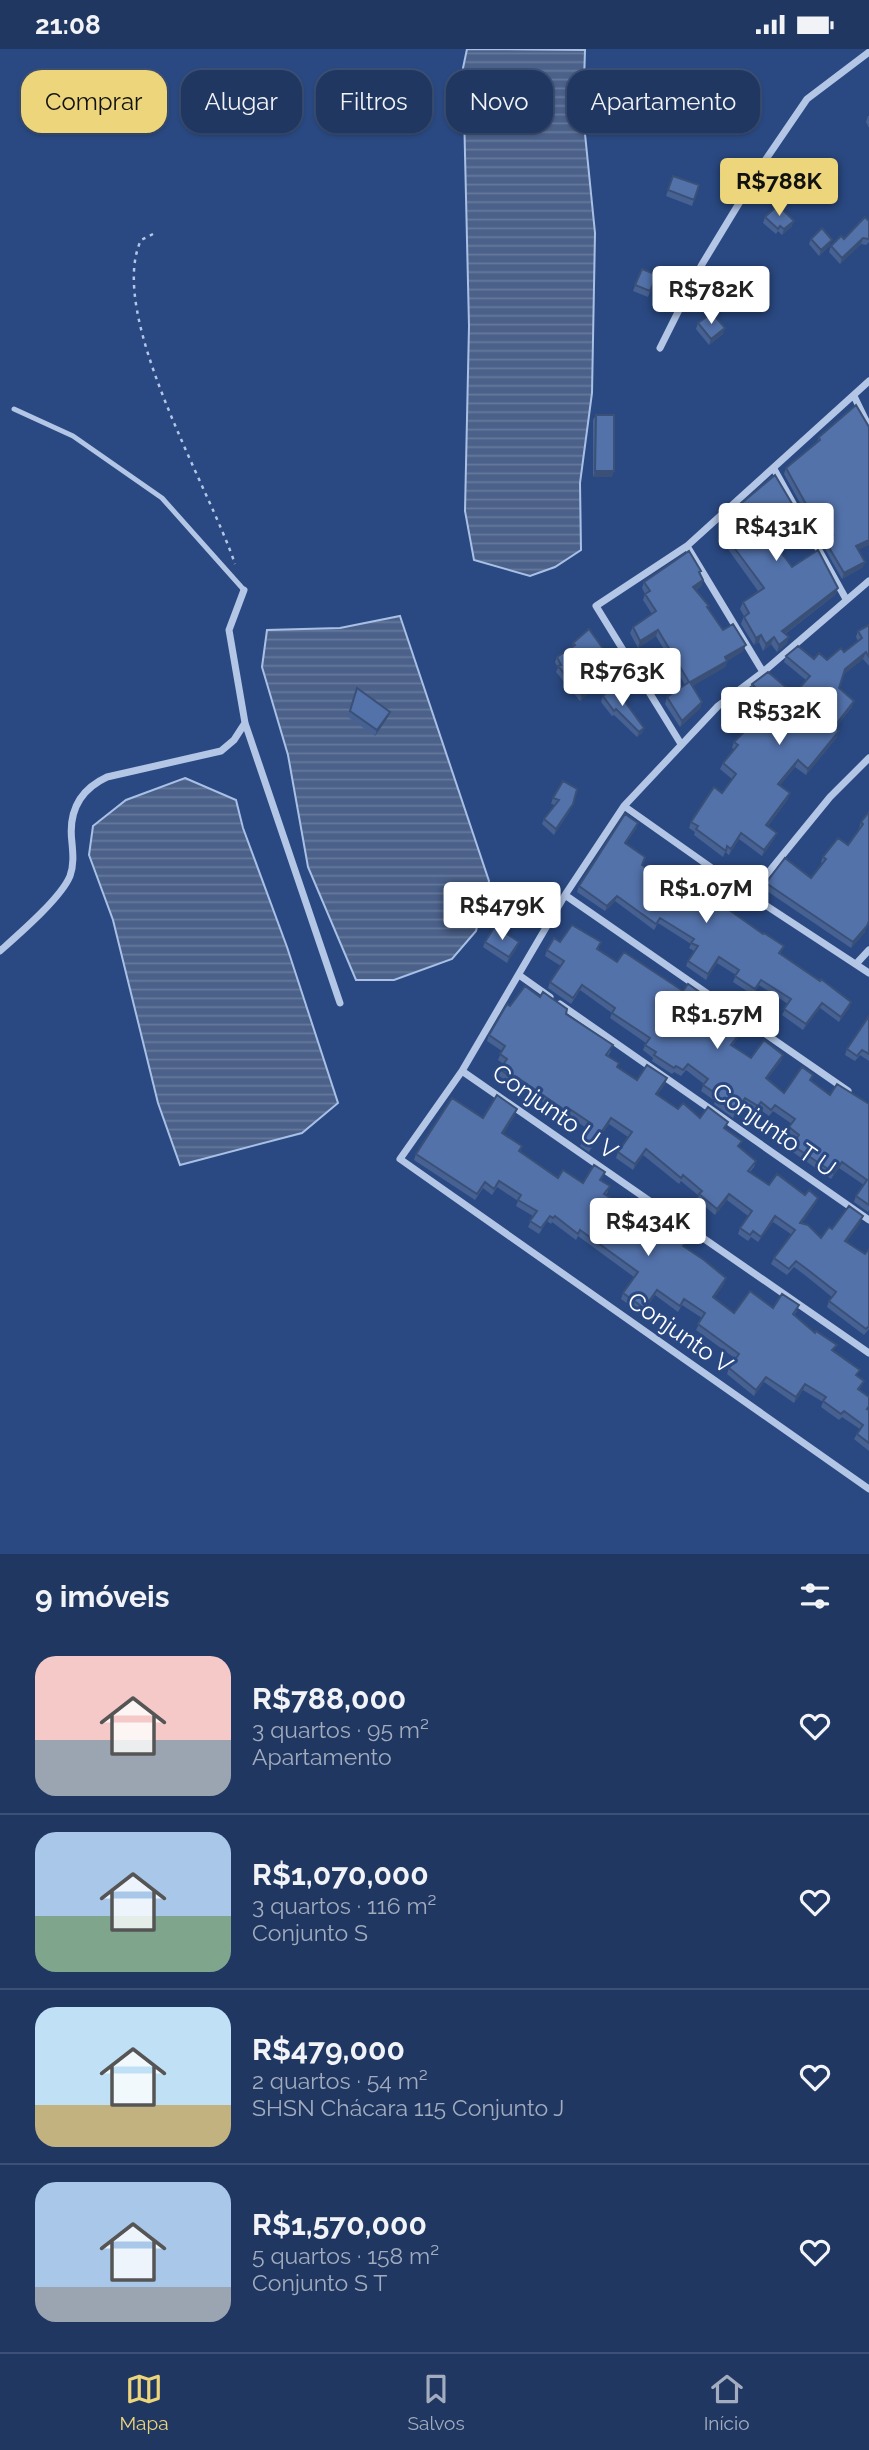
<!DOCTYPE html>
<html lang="pt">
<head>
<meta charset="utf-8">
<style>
	:root { --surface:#203762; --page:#283f68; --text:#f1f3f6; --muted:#a2acbe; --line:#3d5177; --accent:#ecd57b }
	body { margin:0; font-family:Raleway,sans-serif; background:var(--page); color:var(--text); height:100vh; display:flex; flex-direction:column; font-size:26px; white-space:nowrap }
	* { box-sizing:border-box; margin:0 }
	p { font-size:23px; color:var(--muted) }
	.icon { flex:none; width:38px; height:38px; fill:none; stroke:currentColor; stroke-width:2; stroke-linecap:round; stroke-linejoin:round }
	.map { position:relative; height:1505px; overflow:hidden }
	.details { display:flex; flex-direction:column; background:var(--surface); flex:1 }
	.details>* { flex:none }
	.guide { position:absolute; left:21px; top:21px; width:828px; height:63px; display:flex; gap:14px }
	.price { position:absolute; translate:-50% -60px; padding:0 16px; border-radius:7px; background:#fff; color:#222; font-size:23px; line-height:46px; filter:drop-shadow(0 2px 4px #0008) }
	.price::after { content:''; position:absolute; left:50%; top:42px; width:21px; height:16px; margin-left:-10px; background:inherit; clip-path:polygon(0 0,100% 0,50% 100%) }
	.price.current { background:var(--accent); color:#111 }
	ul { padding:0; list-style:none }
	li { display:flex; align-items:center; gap:21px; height:175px; padding:0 35px }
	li+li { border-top:2px solid var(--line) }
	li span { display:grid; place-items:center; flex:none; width:196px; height:140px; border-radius:21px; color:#555 }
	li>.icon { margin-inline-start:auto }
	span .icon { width:84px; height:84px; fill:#fffc; stroke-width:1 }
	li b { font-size:30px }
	h2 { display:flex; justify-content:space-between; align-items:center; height:84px; padding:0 35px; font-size:30px }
	.pill { padding:0 24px; border-radius:21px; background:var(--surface); box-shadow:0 2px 5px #0004,0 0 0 2px var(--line); font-size:24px; line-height:63px }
	.pill.current { background:var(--accent); color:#111 }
	.status { display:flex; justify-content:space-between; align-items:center; height:49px; padding:0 35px; background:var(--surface); direction:ltr }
	.status svg { height:19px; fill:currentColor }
	.dock { display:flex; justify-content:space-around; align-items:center; height:98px; border-top:2px solid var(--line); background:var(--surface); font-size:19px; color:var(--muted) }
	.dock a { display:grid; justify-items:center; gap:4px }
	.dock .current { color:var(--accent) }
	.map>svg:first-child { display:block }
	.water { fill:url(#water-rules); stroke:#a8c0e6; stroke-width:2 }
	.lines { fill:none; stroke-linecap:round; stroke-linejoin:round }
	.path { stroke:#b3c6e6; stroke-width:2.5; stroke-dasharray:3.5 5; stroke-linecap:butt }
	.lane { stroke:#b3c6e6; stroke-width:5 }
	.street { stroke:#b3c6e6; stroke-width:7 }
	.wall { fill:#476292 }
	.shaded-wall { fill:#3a5077 }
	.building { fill:#5372aa; stroke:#3a5077; stroke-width:2 }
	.labels { text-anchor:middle; stroke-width:6; stroke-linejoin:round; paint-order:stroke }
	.street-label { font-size:24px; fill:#fff; stroke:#2a4982 }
</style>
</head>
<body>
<div class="status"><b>21:08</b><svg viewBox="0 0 49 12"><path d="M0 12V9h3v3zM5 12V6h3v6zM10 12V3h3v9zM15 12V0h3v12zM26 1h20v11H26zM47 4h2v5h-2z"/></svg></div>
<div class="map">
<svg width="869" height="1505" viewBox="0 0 869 1505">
	<defs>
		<pattern id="water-rules" width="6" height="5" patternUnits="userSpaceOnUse" patternTransform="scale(1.75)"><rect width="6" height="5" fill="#4b618a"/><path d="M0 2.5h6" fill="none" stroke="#66799c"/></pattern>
	</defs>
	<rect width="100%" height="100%" fill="#2a4982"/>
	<path class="water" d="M467,0L585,1L583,65L595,184L592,344L580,434L581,501L555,518L530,527L474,511L465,462L469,277L463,19Z
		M400,567L489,832L476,882L452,910L394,931H356L308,818L288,706L262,618L267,581L340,579Z
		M185,729L236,751L243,779L287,898L338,1054L302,1084L180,1116L158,1054L113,871L89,806L93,777L126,751Z"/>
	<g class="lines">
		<path class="path" d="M153,185L141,191C106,267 209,437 235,515"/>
		<path class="lane" d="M14,360L73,387L162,449L244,541"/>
		<path class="street" d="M660,299L701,217L764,113L807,50L869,3
			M854,347L869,378
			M774,420L846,550
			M687,497L763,623
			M869,532L763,623L718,657L624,757L565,846L462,1022L400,1110L869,1440
			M244,541L229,581L245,674L340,954
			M681,695L596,557L687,497L869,332
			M624,757L750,846L869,924
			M565,846L848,1042
			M750,846L830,748L869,709
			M0,902C19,885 61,849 70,827C74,816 73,805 72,794C68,763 79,741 107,728L221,702L234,691L245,674
			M856,915L869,901
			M519,926L550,948
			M560,955L869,1171
			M462,1022L869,1304"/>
	</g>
	<path class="wall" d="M726,52L733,56L723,75L716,71L714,74L701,66L702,63L697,60L699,54Z
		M868,67H869V79L866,73Z
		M673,127L699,136L692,157L666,147Z
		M765,168L792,177L782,186L778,182L776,185L763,174Z
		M865,168L869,193L866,196L861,195L840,215L829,203L831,197L844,190Z
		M811,190L830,196L819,207L809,195Z
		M642,220L657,226L648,248L633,242Z
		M698,274L723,285L709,296L696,280Z
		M596,366L612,428H593V371Z
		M819,388L858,501L863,518L842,530L825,500L829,489L807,461L805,463L784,425L786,419L817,393Z
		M797,463L795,470L790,473L797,484L795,491L779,502L792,518L838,539L835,546L785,585L789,588L786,595L777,603L771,595L763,602L759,593L754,596L741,575L744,567L740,560L743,553L758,542L725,496L727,489L730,487L721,476L724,469Z
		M701,522L700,525L703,531L701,537L696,541L723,581L743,602L727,612L725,618L692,637L702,653L700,659L680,678L665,655L667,648L685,636L656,587L638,599L630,584L633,578L652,565L643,551L645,545L642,539L644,533Z
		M869,576V617L863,610L844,625L839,639L852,658L835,679L837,688L806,726L795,718L780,736L788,750L768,777L777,784L774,790L762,807L739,790L729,806L725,803L723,808L694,786L695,783L689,779L691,773L722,744L732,730L720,720L723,714L734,700L732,699L734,693L762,665L758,661L762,653L750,641L752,635L794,645L806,631L784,613L786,607L827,611L844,603L858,592L856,588L858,582Z
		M573,594L607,613L591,626L597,632L595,638L580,652L556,623L558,619L555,613L557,608L572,598Z
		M357,639L390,663L388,668L375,687L348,668Z
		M603,647L644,679L642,684L637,688L614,666L612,667L601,653Z
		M563,732L571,760L554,786L542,775L544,770L555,756L551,755L553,749Z
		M869,763L865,883L851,899L764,840L766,834L811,829L823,815L821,813L823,808L848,796L860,780L859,779L861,773Z
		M638,774L636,780L626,794L642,816L670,836L680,839L708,840L731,853L726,859L763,885L784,897L780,905L851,953L849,959L839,973L820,959L803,981L782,966L788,955L759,936L753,946L733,933L736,926L717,914L706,931L686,917L688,912L694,902L689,899L691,895L658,874L654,881L615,852L605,862L577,843L579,837Z
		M485,893L517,898L507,914L483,898Z
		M560,893L599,899L598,900L617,913L683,942L748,973L745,979L732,997L751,1009L783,1006L781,1012L767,1030L784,1044L811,1032L830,1046L869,1055V1161L868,1163L854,1153L856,1147L864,1136L839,1119L831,1130L790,1101L796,1091L787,1084L792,1075L773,1062L769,1067L758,1059L756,1063L743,1055L733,1069L714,1055L715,1052L701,1042L704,1035L686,1021L681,1027L674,1023L672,1025L652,1012L653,1009L643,1001L646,994L610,969L612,964L580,941L571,955L548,939L550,933L561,917L545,907L547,901Z
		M540,948L566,965L611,1002L608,1007L618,1019L637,1031L667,1029L665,1035L657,1046L678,1060L726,1080L739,1098L756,1112L754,1118L750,1123L769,1136L818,1149L816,1154L802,1174L821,1189L832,1180L861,1173L846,1193L865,1205L869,1280L864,1286L827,1258L829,1252L832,1248L806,1227L794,1218L787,1226L771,1215L774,1209L791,1185L773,1173L758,1193L751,1188L748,1192L738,1185L740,1179L748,1167L727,1151L715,1166L697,1151L699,1147L681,1132L679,1135L643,1106L633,1121L616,1109L618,1103L628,1088L609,1075L589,1103L580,1097L583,1091L589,1081L569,1067L567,1070L513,1033L511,1036L498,1026L504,1015L498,1011L502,1002L487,992L489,986L510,957Z
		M869,967V1012L860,1006L855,1012L845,1006L847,1000Z
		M515,1066L503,1085L522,1097L520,1103L558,1129L583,1134L605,1123L601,1131L608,1143L605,1146L632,1162L648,1164L646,1168L684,1197L724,1235L714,1249L734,1264L773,1259L797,1262L794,1266L834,1302L857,1327L864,1332L859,1341L869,1361V1402L854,1390L860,1380L842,1368L839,1371L821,1358L823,1353L803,1341L794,1354L764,1333L754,1347L727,1325L729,1319L736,1310L696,1281L702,1269L682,1256L678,1263L655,1246L642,1265L621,1250L623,1244L634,1228L578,1187L576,1191L552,1173L551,1175L547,1172L539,1185L528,1178L533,1167L516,1157L518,1152L497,1138L492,1146L483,1139L475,1151L414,1111L416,1105L483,1069Z"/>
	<path class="shaded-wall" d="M794,172L792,177L782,186L784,180Z
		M863,189L861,195L840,215L842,209Z
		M832,191L830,196L819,207L821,201Z
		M725,279L723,285L709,296L711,290Z
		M595,422H614L612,428H593Z
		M797,463L795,470L785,476L788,469Z
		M797,484L795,491L774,505L777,498Z
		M869,491V496L854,503L856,497Z
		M865,513L863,518L842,530L844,524Z
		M703,531L701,537L691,544L693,538Z
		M838,539L835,546L779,589L782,582Z
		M658,581L656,587L638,599L640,592Z
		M761,586L759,593L754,596L756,589Z
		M774,588L771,595L763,602L766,595Z
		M789,588L786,595L777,603L779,596Z
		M746,596L743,602L727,612L725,618L688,640L690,633L725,608Z
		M866,603L863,610L843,626L845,620Z
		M609,608L607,613L587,630L589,624Z
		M597,632L595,638L580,652L582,646Z
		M854,652L852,658L831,684L834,678Z
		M702,653L700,659L680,678L682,672Z
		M390,663L388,668L375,687L377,681Z
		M644,679L642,684L637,688L639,683Z
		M839,682L837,688L806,726L808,720Z
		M798,711L795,718L776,741L778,735Z
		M790,744L788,750L764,782L766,776Z
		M573,755L571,760L554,786L556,780Z
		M638,774L636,780L623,799L625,794Z
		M741,784L739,790L729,806L731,800Z
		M777,784L774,790L762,807L764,801Z
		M617,847L615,852L605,862L607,857Z
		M867,877L865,883L851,899L853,893Z
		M519,893L517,898L507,914L509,908Z
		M719,908L717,914L706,931L708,925Z
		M851,953L849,959L839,973L841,968Z
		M822,954L820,959L803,981L806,975Z
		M748,973L745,979L728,1002L731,996Z
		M783,1006L781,1012L763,1035L766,1029Z
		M667,1029L665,1035L654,1051L656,1045Z
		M745,1049L743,1055L733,1069L735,1063Z
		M517,1060L515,1066L500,1090L502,1084Z
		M611,1069L609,1075L589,1103L592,1097Z
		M646,1100L643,1106L633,1121L635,1115Z
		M842,1113L839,1119L831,1130L834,1124Z
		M729,1145L727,1151L715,1166L717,1160Z
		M818,1149L816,1154L798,1180L800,1174Z
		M775,1167L773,1173L758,1193L761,1188Z
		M863,1167L861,1173L843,1198L845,1192Z
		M726,1229L724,1235L711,1254L713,1248Z
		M657,1241L655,1246L642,1265L644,1259Z
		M766,1328L764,1333L754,1347L756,1341Z
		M805,1335L803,1341L794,1354L796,1348Z"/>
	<path class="building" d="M718,37L729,44L725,51L733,56L725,70L718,66L717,69L703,60L705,58L699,54L707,41L712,44Z
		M673,127L699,136L694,151L668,141Z
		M778,156L794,172L784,180L780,177L778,180L765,168Z
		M865,168L869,172V190L863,189L842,209L831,197L841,187L844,190Z
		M822,179L832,191L821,201L811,190Z
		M642,220L657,226L650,242L635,236Z
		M712,264L725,279L711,290L698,274Z
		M856,356L869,378V491L856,497L865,513L844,524L827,495L830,493L828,490L833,486L809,456L807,457L786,419L820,391L819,388Z
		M596,366H614V422H595Z
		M775,426L797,463L788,469L797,484L777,498L792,518L818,501L838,539L782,582L789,588L779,596L774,588L766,595L761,586L756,589L744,568L749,564L743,553L764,539L727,489L734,483L724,469Z
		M689,502L701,522L699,523L703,531L693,538L709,557L707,558L723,581L733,575L746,596L725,608L727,612L690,633L702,653L682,672L667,648L689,633L658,581L640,592L633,578L656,562L645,545L650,542L644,533Z
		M869,576V608L866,603L845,620L839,639L854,652L834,678L839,682L808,720L798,711L778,735L790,744L766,776L777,784L764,801L741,784L731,800L727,797L726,802L696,780L698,777L691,773L714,738L722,744L736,725L723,714L738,696L734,693L766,661L760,655L766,649L752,635L768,623L794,645L810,627L786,607L798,597L814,610L819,604L827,611L841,599L844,603L862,589L858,582Z
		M589,580L609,608L589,624L597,632L582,646L558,617L561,616L557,608L575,596L573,594Z
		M612,638L620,646L644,679L639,683L616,660L614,662L603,647Z
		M357,639L390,663L377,681L350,662Z
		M563,732L577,740L573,755L556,780L544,770L559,751L553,749Z
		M869,763V872L867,877L853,893L766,834L785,809L811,829L826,810L823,808L838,789L848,796L863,775L861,773Z
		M625,765L638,774L625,794L645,808L642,816L670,836L672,833L680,839L688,827L708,840L713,833L733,847L725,858L763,885L764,884L784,897L779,904L820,932L821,930L851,953L841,968L822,954L806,975L784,960L791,950L761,931L755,940L735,927L739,921L719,908L708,925L688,912L698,897L691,894L694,890L660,869L656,875L617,847L607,857L579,837Z
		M572,876L601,893L597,900L617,913L624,903L683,942L688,935L727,962L728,960L748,973L731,996L751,1009L764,991L783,1006L766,1029L784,1044L802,1018L813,1026L810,1031L830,1046L837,1035L869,1055V1156L856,1147L867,1131L842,1113L834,1124L792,1096L799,1086L789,1078L795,1070L775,1056L771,1061L761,1053L758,1057L745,1049L735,1063L716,1049L718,1046L703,1036L708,1030L688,1015L683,1021L676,1017L674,1019L654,1006L656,1003L645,996L650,989L612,964L615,959L582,936L573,949L550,933L564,912L547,901L554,889L560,893Z
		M495,877L519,893L509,908L485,893Z
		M525,937L540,948L543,943L567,960L566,965L613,996L606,1006L619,1014L617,1018L637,1031L647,1016L667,1029L656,1045L678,1060L683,1054L700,1069L708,1058L728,1073L724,1079L742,1092L738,1097L756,1112L748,1122L769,1136L777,1125L805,1146L809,1141L818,1149L800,1174L808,1176L821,1189L829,1178L832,1180L849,1157L863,1167L845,1192L865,1205L869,1200V1277L866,1280L829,1252L836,1243L808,1221L796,1212L789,1220L774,1209L795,1181L775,1167L761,1188L753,1182L750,1186L740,1179L752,1162L729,1145L717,1160L699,1145L702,1142L683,1126L681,1129L646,1100L635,1115L618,1103L632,1083L611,1069L592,1097L583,1091L592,1075L571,1061L569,1064L515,1027L513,1030L500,1020L507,1010L500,1005L505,997L489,986L507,955L510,957Z
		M869,967V1005L862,1001L857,1007L847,1000Z
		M497,1046L517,1060L502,1084L522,1097L519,1102L558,1129L563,1121L583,1134L594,1116L605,1123L600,1131L610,1137L604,1145L632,1162L635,1156L648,1164L646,1168L686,1192L683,1197L704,1211L726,1229L713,1248L734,1264L750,1242L773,1259L782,1245L799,1256L793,1265L815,1284L816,1282L837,1296L832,1301L860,1321L856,1326L864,1332L858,1340L869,1348V1357L867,1360L869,1361V1394L857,1385L863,1376L844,1362L841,1365L823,1352L826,1348L805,1335L796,1348L766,1328L756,1341L729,1319L739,1305L698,1275L705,1264L684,1250L680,1257L657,1241L644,1259L623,1244L638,1223L580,1181L578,1185L555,1167L553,1169L550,1167L541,1179L530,1172L537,1162L518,1151L521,1146L499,1132L494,1140L485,1133L477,1145L416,1105L452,1049L483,1069Z"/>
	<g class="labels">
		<g class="street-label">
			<text transform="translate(555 1063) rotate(35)" y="8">Conjunto U V</text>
			<text transform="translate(774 1081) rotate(35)" y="8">Conjunto T U</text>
			<text transform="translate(680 1284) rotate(35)" y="8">Conjunto V</text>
		</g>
	</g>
</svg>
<b class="price current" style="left:779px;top:169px">R$788K</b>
<b class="price" style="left:711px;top:277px">R$782K</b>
<b class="price" style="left:776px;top:514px">R$431K</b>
<b class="price" style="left:622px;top:659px">R$763K</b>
<b class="price" style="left:779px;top:698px">R$532K</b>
<b class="price" style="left:706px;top:876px">R$1.07M</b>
<b class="price" style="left:502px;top:893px">R$479K</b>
<b class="price" style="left:717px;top:1002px">R$1.57M</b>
<b class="price" style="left:648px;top:1209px">R$434K</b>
<div class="guide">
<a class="pill current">Comprar</a>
<a class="pill">Alugar</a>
<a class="pill">Filtros</a>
<a class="pill">Novo</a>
<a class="pill">Apartamento</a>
</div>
</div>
<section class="details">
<h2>9 imóveis<svg class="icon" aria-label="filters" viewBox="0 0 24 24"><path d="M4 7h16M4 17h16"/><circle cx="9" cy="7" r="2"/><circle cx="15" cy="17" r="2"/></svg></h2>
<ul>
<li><span style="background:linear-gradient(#f6c9c9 60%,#9aa5b1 0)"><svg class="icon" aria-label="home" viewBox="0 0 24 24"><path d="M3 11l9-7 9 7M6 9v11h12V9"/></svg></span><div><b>R$788,000</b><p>3 quartos · 95 m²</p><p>Apartamento</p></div><svg class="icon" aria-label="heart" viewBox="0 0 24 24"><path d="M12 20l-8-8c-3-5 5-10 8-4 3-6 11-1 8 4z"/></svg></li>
<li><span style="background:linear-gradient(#a9c7e8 60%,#7fa58c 0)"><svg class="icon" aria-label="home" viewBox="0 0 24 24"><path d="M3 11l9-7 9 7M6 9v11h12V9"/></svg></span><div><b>R$1,070,000</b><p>3 quartos · 116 m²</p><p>Conjunto S</p></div><svg class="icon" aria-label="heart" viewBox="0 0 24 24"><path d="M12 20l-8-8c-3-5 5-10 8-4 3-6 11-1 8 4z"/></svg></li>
<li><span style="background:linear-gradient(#bfe0f5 70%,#c2b280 0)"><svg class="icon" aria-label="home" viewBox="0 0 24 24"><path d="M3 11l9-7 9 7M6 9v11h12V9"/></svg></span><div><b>R$479,000</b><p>2 quartos · 54 m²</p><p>SHSN Chácara 115 Conjunto J</p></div><svg class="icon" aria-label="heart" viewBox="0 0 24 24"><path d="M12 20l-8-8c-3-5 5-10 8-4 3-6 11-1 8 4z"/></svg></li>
<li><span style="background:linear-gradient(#a9c7e8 75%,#9aa5b1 0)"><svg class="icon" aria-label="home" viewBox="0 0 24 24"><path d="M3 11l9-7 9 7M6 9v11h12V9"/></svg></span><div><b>R$1,570,000</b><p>5 quartos · 158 m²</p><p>Conjunto S T</p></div><svg class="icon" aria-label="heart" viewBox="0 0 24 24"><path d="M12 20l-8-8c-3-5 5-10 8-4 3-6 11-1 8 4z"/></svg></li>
</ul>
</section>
<nav class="dock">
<a class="current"><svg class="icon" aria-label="map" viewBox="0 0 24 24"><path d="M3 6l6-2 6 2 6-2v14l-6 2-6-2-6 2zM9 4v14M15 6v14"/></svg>Mapa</a>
<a><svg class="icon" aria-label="saved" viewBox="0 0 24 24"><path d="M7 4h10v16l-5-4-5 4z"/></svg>Salvos</a>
<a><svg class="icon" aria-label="home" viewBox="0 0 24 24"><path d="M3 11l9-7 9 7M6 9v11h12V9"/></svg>Início</a>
</nav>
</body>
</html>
